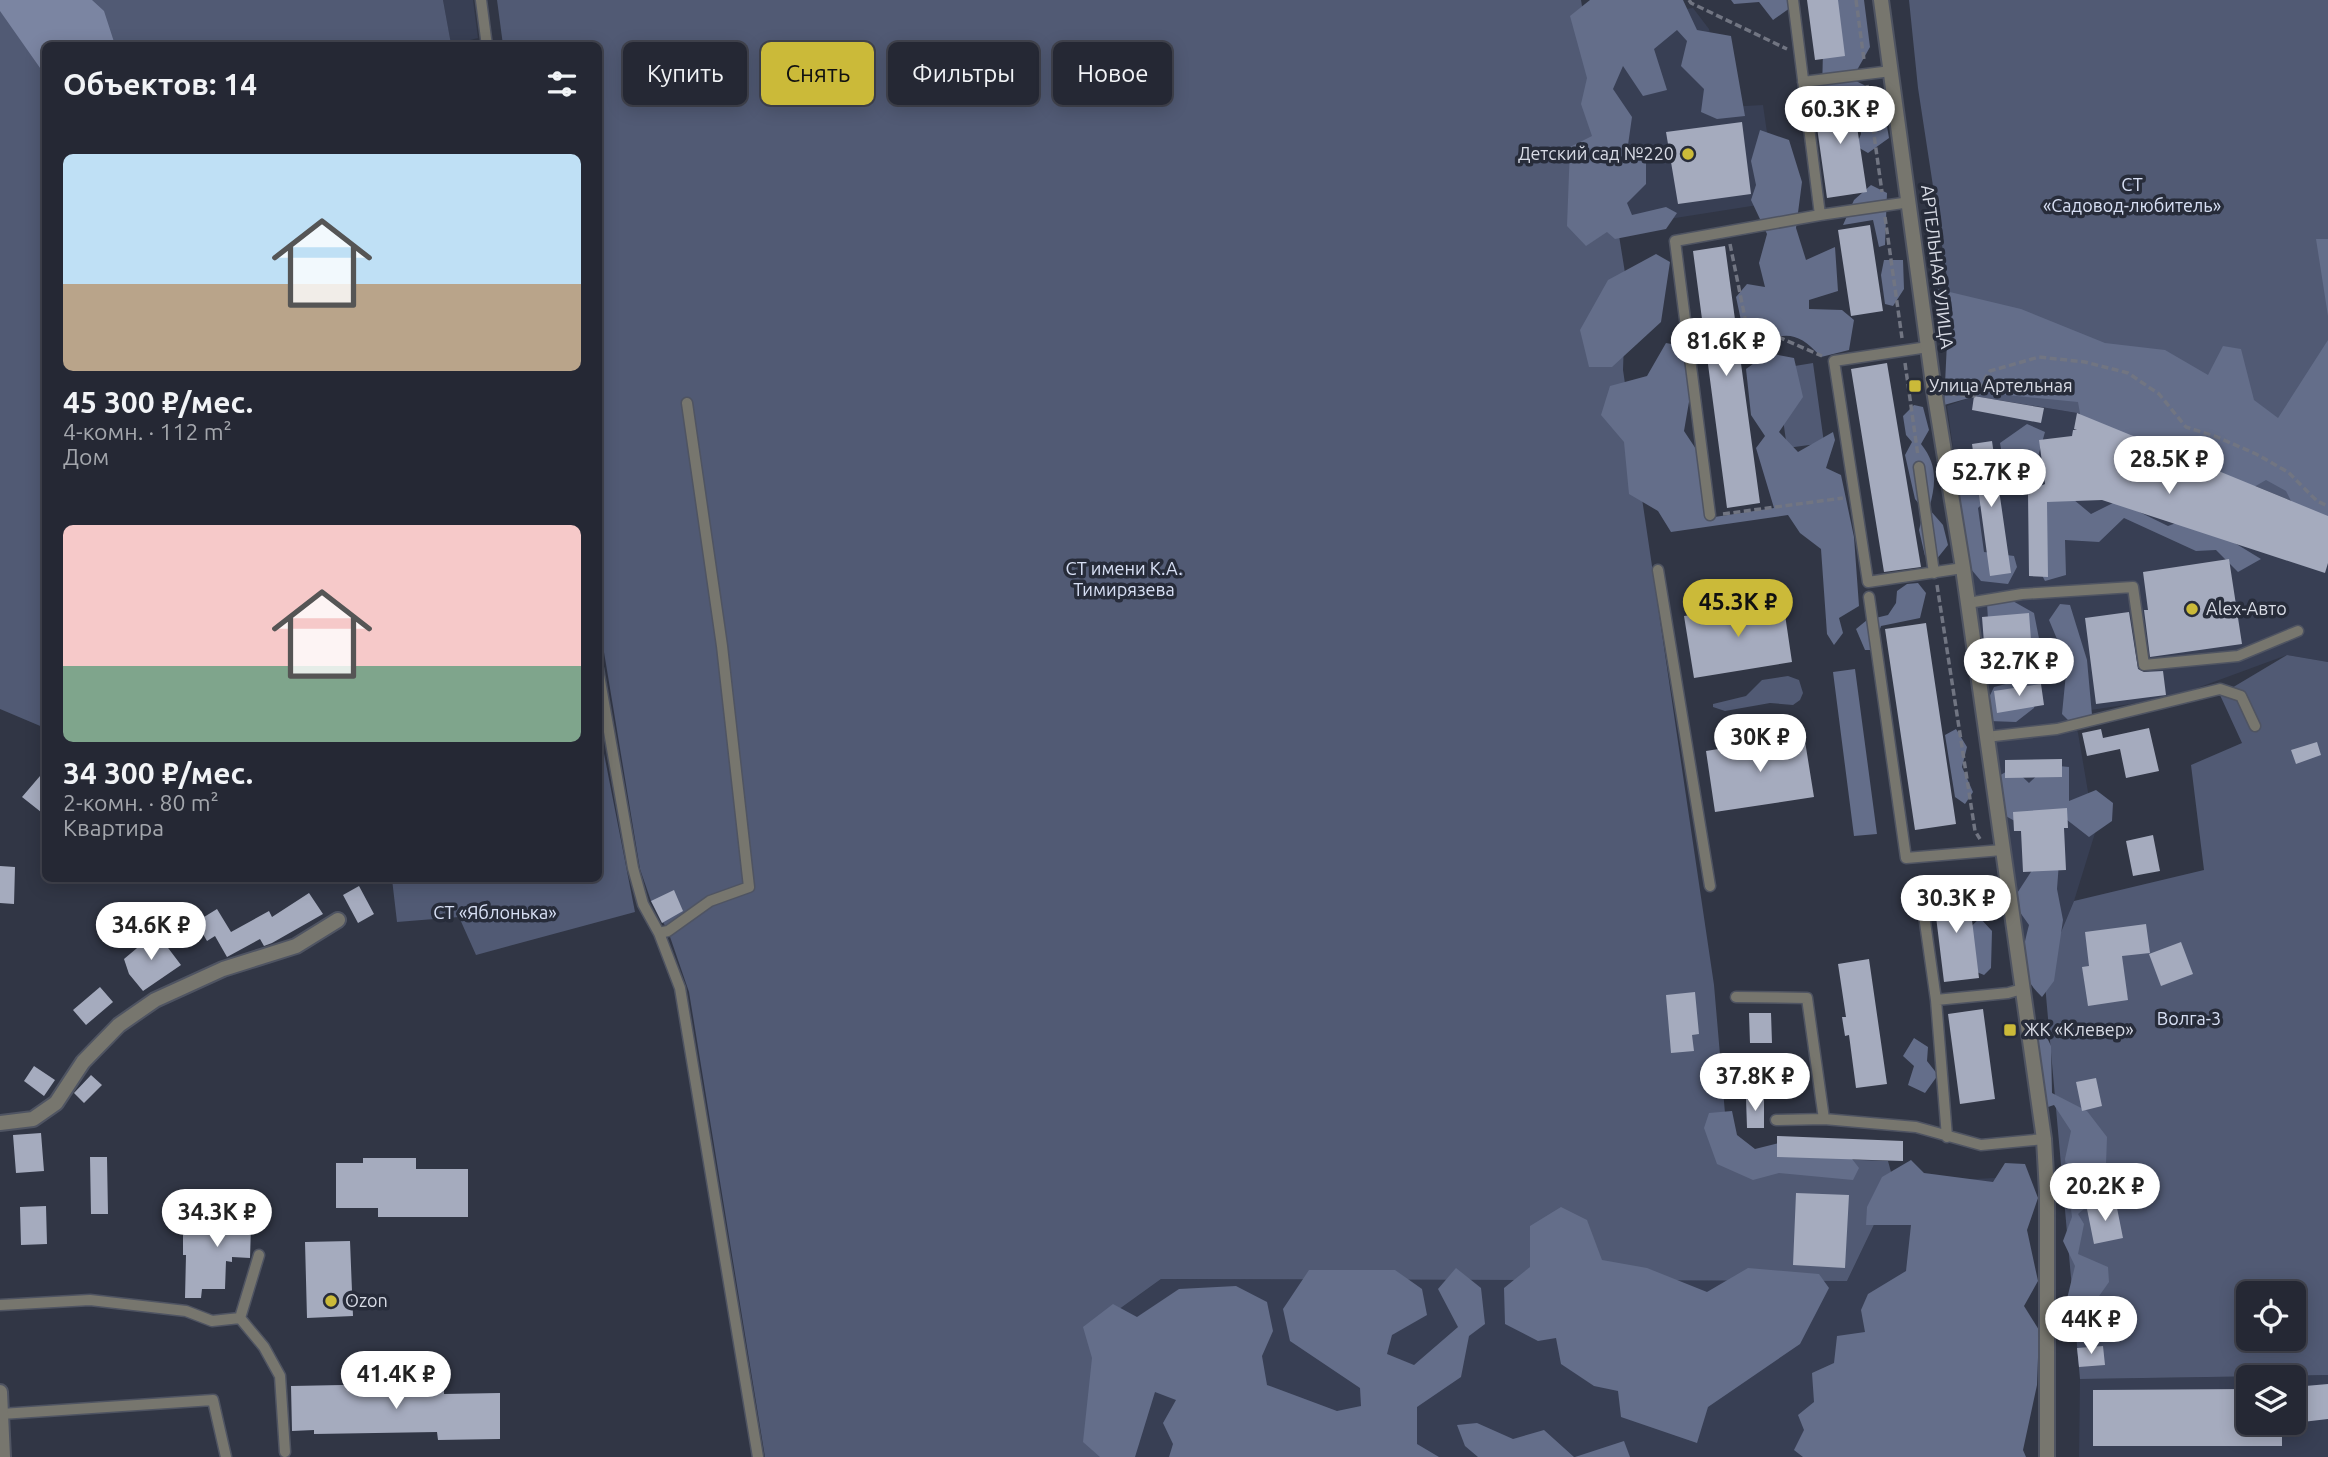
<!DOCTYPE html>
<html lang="ru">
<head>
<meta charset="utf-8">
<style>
	:root { --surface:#252834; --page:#2d303c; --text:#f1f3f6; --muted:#a3a6ac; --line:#42444f; --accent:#cbba39 }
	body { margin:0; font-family:Ubuntu,sans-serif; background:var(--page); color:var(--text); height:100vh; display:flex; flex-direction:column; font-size:26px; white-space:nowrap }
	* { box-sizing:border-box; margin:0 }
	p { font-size:23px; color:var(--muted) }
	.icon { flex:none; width:38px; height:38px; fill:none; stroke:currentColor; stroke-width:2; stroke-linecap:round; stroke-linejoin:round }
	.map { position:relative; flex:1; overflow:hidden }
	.details { position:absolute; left:42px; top:42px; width:560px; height:840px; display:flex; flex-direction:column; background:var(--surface); border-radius:10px; box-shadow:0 4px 18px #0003,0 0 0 2px var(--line) }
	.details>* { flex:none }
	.guide { position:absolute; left:623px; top:42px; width:665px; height:63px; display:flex; gap:14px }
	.buttons { position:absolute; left:2236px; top:1281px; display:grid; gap:14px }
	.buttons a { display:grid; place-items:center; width:70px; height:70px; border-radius:10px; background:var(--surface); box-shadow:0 4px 18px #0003,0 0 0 2px var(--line); font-size:35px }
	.price { position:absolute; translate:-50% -60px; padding:0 16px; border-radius:24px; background:#fff; color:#222; font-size:23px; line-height:46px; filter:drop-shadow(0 2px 4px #0008) }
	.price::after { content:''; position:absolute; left:50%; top:42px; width:21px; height:16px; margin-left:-10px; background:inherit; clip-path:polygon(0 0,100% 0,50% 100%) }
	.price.on { background:var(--accent); color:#111 }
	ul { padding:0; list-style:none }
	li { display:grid; align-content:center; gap:14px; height:371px; padding:0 21px }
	li span { display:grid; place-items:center; height:217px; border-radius:10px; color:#555 }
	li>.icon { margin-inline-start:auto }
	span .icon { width:126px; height:126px; fill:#fffc; stroke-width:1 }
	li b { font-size:30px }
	h2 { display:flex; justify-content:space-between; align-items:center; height:84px; padding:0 21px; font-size:30px }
	.pill { padding:0 24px; border-radius:10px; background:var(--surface); box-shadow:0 4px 18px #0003,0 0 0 2px var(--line); font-size:24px; line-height:63px }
	.pill.on { background:var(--accent); color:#111 }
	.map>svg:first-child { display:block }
	.built { fill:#383f54; fill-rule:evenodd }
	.green { fill:#515a74; fill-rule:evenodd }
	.forest { fill:#646e8a }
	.water { fill:#7b85a2 }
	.building { fill:#a5abbe }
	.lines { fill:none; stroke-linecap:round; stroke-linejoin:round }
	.service-casing { stroke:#4f5462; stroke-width:13 }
	.minor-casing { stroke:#4f5462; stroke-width:18 }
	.tertiary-casing { stroke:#4f5462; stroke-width:18 }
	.path { stroke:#717582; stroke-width:3.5; stroke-dasharray:7 3.5; stroke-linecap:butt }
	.service { stroke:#77766e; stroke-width:10 }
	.minor { stroke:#77766e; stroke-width:14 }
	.tertiary { stroke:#77766e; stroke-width:14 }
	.poi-dot { fill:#cbba39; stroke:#272c3a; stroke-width:2.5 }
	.labels { text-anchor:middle; stroke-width:7; stroke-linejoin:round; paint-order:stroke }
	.poi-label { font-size:18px; fill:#d8dbe5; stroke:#272c3a; text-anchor:start }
	.park-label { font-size:18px; fill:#d8e0f5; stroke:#272c3a }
	.street-label { font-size:18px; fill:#d8dbe5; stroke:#272c3a }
</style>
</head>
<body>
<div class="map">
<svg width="2328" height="1457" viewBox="0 0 2328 1457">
	<rect width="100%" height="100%" fill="#313645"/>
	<path class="built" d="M443,0H473L478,38L451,45Z
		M1693,8L1709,29L1727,107L1763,105L1777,202L1618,227L1585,22Z
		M1974,396L2077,413L2328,516V662L2287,655L2170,698L2071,713L2078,733L2095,833L2074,901L2044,973H2029L1947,406Z
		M2015,1177L2019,1457H1106L1104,1320L1161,1279L1847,1281L1894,1183Z
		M2328,1375V1457H2079L2080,1379ZM2249,1377H2294V1423H2249Z"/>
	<path class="green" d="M0,0H443L451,44L472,41L473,45L46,46L45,728L0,709Z
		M497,0H1581L1626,279L1623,370L1714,985L1728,1148L1777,1157L1888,1161L1894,1183L1847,1281L1161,1279L1104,1320L1106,1457H765L689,992L668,931L651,901L640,869L599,622L598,46L503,45Z
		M1909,0H2328V516L2077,413L1974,396L1956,352L1946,271L1918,88Z
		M1813,363L1824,443L1787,448L1776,369Z
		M2287,655L2328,662V1375L2080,1379L2044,973L2074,901L2204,870L2191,765L2242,743L2220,695ZM2249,1293H2294V1339H2249Z
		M1788,676L1799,680L1803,693L1800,700L1793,705L1770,703L1725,711L1713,707V704L1746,696L1762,680Z
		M599,728L635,912L476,955L459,917L397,922L392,879L598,878Z"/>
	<path class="forest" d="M1590,0H1683L1697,30L1731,36L1745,116L1717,119L1701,112L1704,89L1681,66L1687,41L1677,30L1654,49L1667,90L1643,96L1623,66L1613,89L1632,117L1628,145L1646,155V184L1627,203L1632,215L1666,207L1677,213L1666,229L1615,239L1607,232L1586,246L1567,226L1570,147L1592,136L1581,104L1587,78L1570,16Z
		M1731,0H1795L1797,3L1773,20L1759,2L1734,4Z
		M1818,0H1864L1870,47L1852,79L1876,91L1885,115L1889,138L1868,153L1856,146L1861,134L1856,91L1822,92L1823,50Z
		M1760,130L1789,140L1802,182L1796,228L1806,260L1835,247L1838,291L1809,300V309L1842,310L1854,320L1849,350L1821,357C1794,326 1780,334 1747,349L1736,297L1747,284L1765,287L1759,263L1767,234L1751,200L1756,185L1751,161Z
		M1871,185L1887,193L1885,245L1879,247L1873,220L1843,225L1854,200Z
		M2316,239H2328V316Z
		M1656,254L1670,262L1661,322L1612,367H1589L1580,330L1608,280Z
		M1884,260H1903L1904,289L1893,306L1885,304L1881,275Z
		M1933,288L2021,309L2105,343L2165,350L2208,375L2223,346L2241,349L2254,400L2278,418L2328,340V525L2298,515L2286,491L2266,480L2247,491L2083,431L2078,402L1987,393L1944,405L1947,342Z
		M1666,343L1682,346L1690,396L1684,431L1698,452L1708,518L1774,508L1756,448L1765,436L1751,415L1746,369L1768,353L1794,358L1803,397L1779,432L1798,452L1833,432L1835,440L1826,468L1841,475L1854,537L1859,606L1839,618L1843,633L1834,645L1827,634L1821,549L1800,533L1788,515L1671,532L1658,511L1629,494L1624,442L1601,415L1610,386L1647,376Z
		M1914,405L1923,407L1929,430L1921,444C1938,465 1936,484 1929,509L1943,525L1948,545L1936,560L1925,556L1919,530L1924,510L1915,499L1905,455L1912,442L1906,435L1903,416Z
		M2027,424L2045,432L2037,460L2024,479L2005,471L2000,443Z
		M1972,477L1994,493L1978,508L1984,552L2014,556L2017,567L2008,584L1981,581L1965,562L1955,502Z
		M2034,485H2056L2091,514L2117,501L2168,526L2192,517L2261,559L2238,572L2216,550L2196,551L2124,518L2099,542L2065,540L2066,575L2045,581L2038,567Z
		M1918,583L1926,593L1920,618L1881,626L1873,650H1865L1856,629L1867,620L1888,615L1896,603L1897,591L1907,584Z
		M2011,600L2034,613L2044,664L2034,708L2016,722L1989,721L1985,706L1994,687L2010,683L2002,638L1988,620L1987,603Z
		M2060,604L2070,605L2087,660L2092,715L2071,723L2062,714L2067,663L2049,620Z
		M1855,669L1877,834L1854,836L1833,672Z
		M1956,729L1967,747L1962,767L1973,792L1965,804L1955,797L1945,735Z
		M2048,765L2069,767V801L2096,790L2113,803L2112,821L2089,837L2062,816L2026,827L2000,813L1995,778L2013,768L2029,783Z
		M2040,858L2059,862L2057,889L2063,920L2054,981L2042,997C2017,973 2021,956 2029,925L2012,901Z
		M1980,918L1992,931L1991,968L1984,975L1967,968L1962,935Z
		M2041,1025L2051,1046L2052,1093L2087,1111L2107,1137L2105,1191L2078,1214L2084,1224L2078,1254L2108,1267L2109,1282L2085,1316L2071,1318L2065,1307L2075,1266L2063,1241L2072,1217L2065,1159L2071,1131L2054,1105L2036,1111L2025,1048Z
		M1914,1038L1928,1047L1927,1061L1938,1075L1925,1093L1908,1085L1914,1066L1903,1056Z
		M1732,1111L1737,1135L1755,1149L1783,1142L1849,1155L1859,1168L1853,1180L1779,1173L1753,1180L1717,1164L1704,1128L1709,1113Z
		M1911,1160L1924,1173L1993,1182L2005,1163L2025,1164L2038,1198L2027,1230L2038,1281L2024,1306L2039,1330L2037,1385L2023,1450L2026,1457H1803L1794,1450L1804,1430L1798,1415L1814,1402L1812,1373L1834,1363L1837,1336L1865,1332L1861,1310L1868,1294L1906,1271L1911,1225H1866L1867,1207L1882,1177Z
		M1561,1207L1587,1220L1602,1260L1647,1268L1707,1292L1748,1268L1819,1274L1829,1288L1800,1344L1708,1407L1697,1443L1621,1417L1618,1391L1594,1386L1561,1364L1556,1338L1538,1341L1505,1324L1504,1288L1530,1267V1226Z
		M1456,1268L1481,1288L1485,1324L1469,1336L1461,1377L1417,1407V1444L1439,1457H1169L1173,1444L1163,1423L1176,1400L1155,1392L1135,1457H1100L1083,1442L1092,1358L1083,1327L1113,1304L1137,1317L1179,1289L1236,1286L1267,1302L1273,1331L1262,1356L1267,1385L1337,1411L1361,1406L1360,1388L1290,1341L1283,1309L1309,1270H1395L1422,1289L1427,1315L1392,1335L1387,1354L1414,1365L1458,1327L1438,1289Z
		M1477,1423L1513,1439L1544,1430L1574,1457H1478L1465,1446L1457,1425Z
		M1624,1441L1630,1457H1575Z"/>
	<path class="water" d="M0,0H92L104,11L115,45L46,46L45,75L0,11Z"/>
	<path class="building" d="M1807,0H1838L1845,56L1815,60Z
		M1852,94L1867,192L1827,198L1813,99Z
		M1742,122L1751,194L1678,204L1666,132Z
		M1870,225L1883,311L1851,316L1838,230Z
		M1725,246L1760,503L1727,508L1693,251Z
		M1887,363L1921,567L1884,572L1851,369Z
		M1974,396L2044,408L2041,423L1972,410Z
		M2077,413L2328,516V563L2325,573L2102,500L2047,502L2048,577L2029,576L2028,492L2045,484L2039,440L2072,436L2073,430H2077L2074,429Z
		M1992,441L2011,573L1990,576L1972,444Z
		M2229,559L2242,644L2150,657L2144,610H2148L2143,572Z
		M1783,601L1792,662L1694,678L1684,616Z
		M2129,612L2138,669L2144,672L2163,671L2166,695L2096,704L2085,618Z
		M2029,613L2031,640L1984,643L1982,617Z
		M1926,623L1956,824L1915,830L1885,629Z
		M2041,684L2044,705L1997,713L1994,691Z
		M2149,728L2159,771L2126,778L2120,749L2087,756L2082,733L2101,729L2103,738Z
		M1804,735L1814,797L1715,812L1706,751Z
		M2317,742L2321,755L2296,764L2291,750Z
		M2062,759V777L2005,778V760Z
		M46,769V816L22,797Z
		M2067,808L2068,828H2064L2066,870L2023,872L2021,831H2014L2013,812Z
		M2153,835L2160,871L2133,876L2126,841Z
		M0,866L15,867L14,904L0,903Z
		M359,886L374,914L358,923L343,895Z
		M1968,887L1979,978L1944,982L1933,892Z
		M674,890L683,911L662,923L651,901Z
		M309,893L323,914L272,943L264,946L260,939L227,957L215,936L207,941L196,922L217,909L231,932L269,911L272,917Z
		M2146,924L2150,953L2122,956L2128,1000L2088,1006L2082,967L2089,966L2085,932Z
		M156,932L181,965L143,991L129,974L124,959Z
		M2181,942L2193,974L2161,986L2149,954Z
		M1869,959L1887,1084L1856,1088L1849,1035L1845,1036L1842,1017H1846L1838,964Z
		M100,987L113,1002L86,1025L73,1010Z
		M1695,992L1699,1034L1692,1035L1694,1051L1671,1053L1666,995Z
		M1983,1009L1995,1099L1960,1104L1948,1014Z
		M1749,1013H1771L1772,1043H1750Z
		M34,1066L55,1080L44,1096L24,1081Z
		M91,1075L102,1085L84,1103L74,1093Z
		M2096,1078L2102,1106L2082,1111L2076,1082Z
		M1746,1098H1764V1128H1747Z
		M41,1133L44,1171L16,1173L13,1135Z
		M1777,1136L1903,1141V1161L1777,1157Z
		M90,1157H107L108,1214H91Z
		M363,1158H416V1169H468V1217H378V1208H336V1163H363Z
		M1796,1193L1849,1195L1845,1268L1793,1265Z
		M231,1194L252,1195L250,1258L232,1257V1262L226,1261L225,1289H202L201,1298H185L186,1255H183V1231L226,1232V1223H229Z
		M2116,1203L2123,1238L2094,1244L2087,1209Z
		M46,1206L47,1244L21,1245L20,1207Z
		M350,1241L353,1316L307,1318L305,1242Z
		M2103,1346L2105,1365L2079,1367L2077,1348Z
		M444,1383V1394L500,1393V1439L438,1440L437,1432L314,1434V1430L292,1431L291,1386Z
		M2328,1384V1419L2294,1423V1387Z
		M2249,1389V1423H2282V1446H2093V1390Z"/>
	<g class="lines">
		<g class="service-casing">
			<path id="service" d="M481,0L487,46
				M1793,0L1820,215
				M1803,82L1891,71
				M1928,347L1834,361L1868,582L1963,568
				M1919,467L1934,573
				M1710,515L1675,241L1820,215L1910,202
				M1658,570L1710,886
				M1869,597L1906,858L2002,850
				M1968,603L2022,594L2133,587L2144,665L2238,656L2298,631
				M598,669L633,868L643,904L659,933L680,988L758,1457
				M1986,737L2057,729L2220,689L2241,696L2255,726
				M1923,908L1936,1000L2008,993L2022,989
				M659,933L668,931L710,901L749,887L722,646L687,403
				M1736,997L1807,998L1824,1119
				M1936,1000L1947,1137
				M1776,1120L1824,1119L1916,1127L1981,1145L2044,1139
				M0,1305L90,1300L186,1311L212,1321L240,1318L264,1347L280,1376L285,1452
				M240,1318L259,1255
				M1,1414L213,1400L226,1457"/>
		</g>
		<g class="minor-casing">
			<path id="minor" d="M0,1123L33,1119L56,1103L83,1062L119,1025L155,1000L223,969L296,946L338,920
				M0,1392L3,1457"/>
		</g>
		<g class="tertiary-casing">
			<path id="tertiary" d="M1881,0L1933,384L1963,568L2044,1139L2047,1192V1457"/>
		</g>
		<path class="path" d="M1689,0L1691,3L1787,49
			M1856,0L1864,60
			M1867,85L1882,192
			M1885,217L1902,338
			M1730,244L1746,323L1822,356
			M1905,363L1918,456
			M1950,394L1974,396L1990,371L2039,357L2085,362L2128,373L2159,394L2186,427L2217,437L2256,454L2288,472L2317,501L2328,506
			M1723,514L1843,498
			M1937,585L1975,831L1980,839"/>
		<use href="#service" class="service"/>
		<use href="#minor" class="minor"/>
		<use href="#tertiary" class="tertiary"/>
	</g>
	<g class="poi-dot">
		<circle cx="1688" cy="154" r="7"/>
		<rect x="1908" y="379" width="14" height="14" rx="3.5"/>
		<circle cx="2192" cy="609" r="7"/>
		<rect x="2003" y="1023" width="14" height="14" rx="3.5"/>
		<circle cx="331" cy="1301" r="7"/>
	</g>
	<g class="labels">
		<g class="poi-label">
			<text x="1674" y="160" text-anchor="end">Детский сад №220</text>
			<text x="1929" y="392">Улица Артельная</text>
			<text x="2206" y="615">Alex-Авто</text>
			<text x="2024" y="1036">ЖК «Клевер»</text>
			<text x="345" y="1307">Ozon</text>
		</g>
		<g class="park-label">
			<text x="2132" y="191">СТ<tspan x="2132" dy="21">«Садовод-любитель»</tspan></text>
			<text x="1124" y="575">СТ имени К.А.<tspan x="1124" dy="21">Тимирязева</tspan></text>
			<text x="495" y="919">СТ «Яблонька»</text>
			<text x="2189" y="1025">Волга-3</text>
		</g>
		<g class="street-label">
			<text transform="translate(1937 267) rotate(83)" y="6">АРТЕЛЬНАЯ УЛИЦА</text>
		</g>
	</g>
</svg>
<div class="buttons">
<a><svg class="icon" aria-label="locate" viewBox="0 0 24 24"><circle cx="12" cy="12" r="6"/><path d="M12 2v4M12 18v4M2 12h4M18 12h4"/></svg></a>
<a><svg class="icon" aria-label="layers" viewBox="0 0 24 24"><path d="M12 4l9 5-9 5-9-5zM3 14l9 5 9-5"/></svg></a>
</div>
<b class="price" style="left:1840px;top:146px">60.3K ₽</b>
<b class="price" style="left:1726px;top:378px">81.6K ₽</b>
<b class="price" style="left:2169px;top:496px">28.5K ₽</b>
<b class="price" style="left:1991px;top:509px">52.7K ₽</b>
<b class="price on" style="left:1738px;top:639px">45.3K ₽</b>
<b class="price" style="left:2019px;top:698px">32.7K ₽</b>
<b class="price" style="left:1760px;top:774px">30K ₽</b>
<b class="price" style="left:1956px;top:935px">30.3K ₽</b>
<b class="price" style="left:151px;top:962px">34.6K ₽</b>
<b class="price" style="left:1755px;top:1113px">37.8K ₽</b>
<b class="price" style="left:2105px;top:1223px">20.2K ₽</b>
<b class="price" style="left:217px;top:1249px">34.3K ₽</b>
<b class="price" style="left:2091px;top:1356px">44K ₽</b>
<b class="price" style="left:396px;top:1411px">41.4K ₽</b>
<div class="guide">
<a class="pill">Купить</a>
<a class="pill on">Снять</a>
<a class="pill">Фильтры</a>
<a class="pill">Новое</a>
</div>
<section class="details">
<h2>Объектов: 14<svg class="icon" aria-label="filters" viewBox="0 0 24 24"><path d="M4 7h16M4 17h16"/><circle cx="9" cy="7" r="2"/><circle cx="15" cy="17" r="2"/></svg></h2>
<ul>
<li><span style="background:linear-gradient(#bfe0f5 60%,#b9a48a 0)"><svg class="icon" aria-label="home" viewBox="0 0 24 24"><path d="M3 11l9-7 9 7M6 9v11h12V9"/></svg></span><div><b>45 300 ₽/мес.</b><p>4-комн. · 112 m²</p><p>Дом</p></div></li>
<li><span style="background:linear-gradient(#f6c9c9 65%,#7fa58c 0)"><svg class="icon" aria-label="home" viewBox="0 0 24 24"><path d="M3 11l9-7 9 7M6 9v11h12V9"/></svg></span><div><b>34 300 ₽/мес.</b><p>2-комн. · 80 m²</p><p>Квартира</p></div></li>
</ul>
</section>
</div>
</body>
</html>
